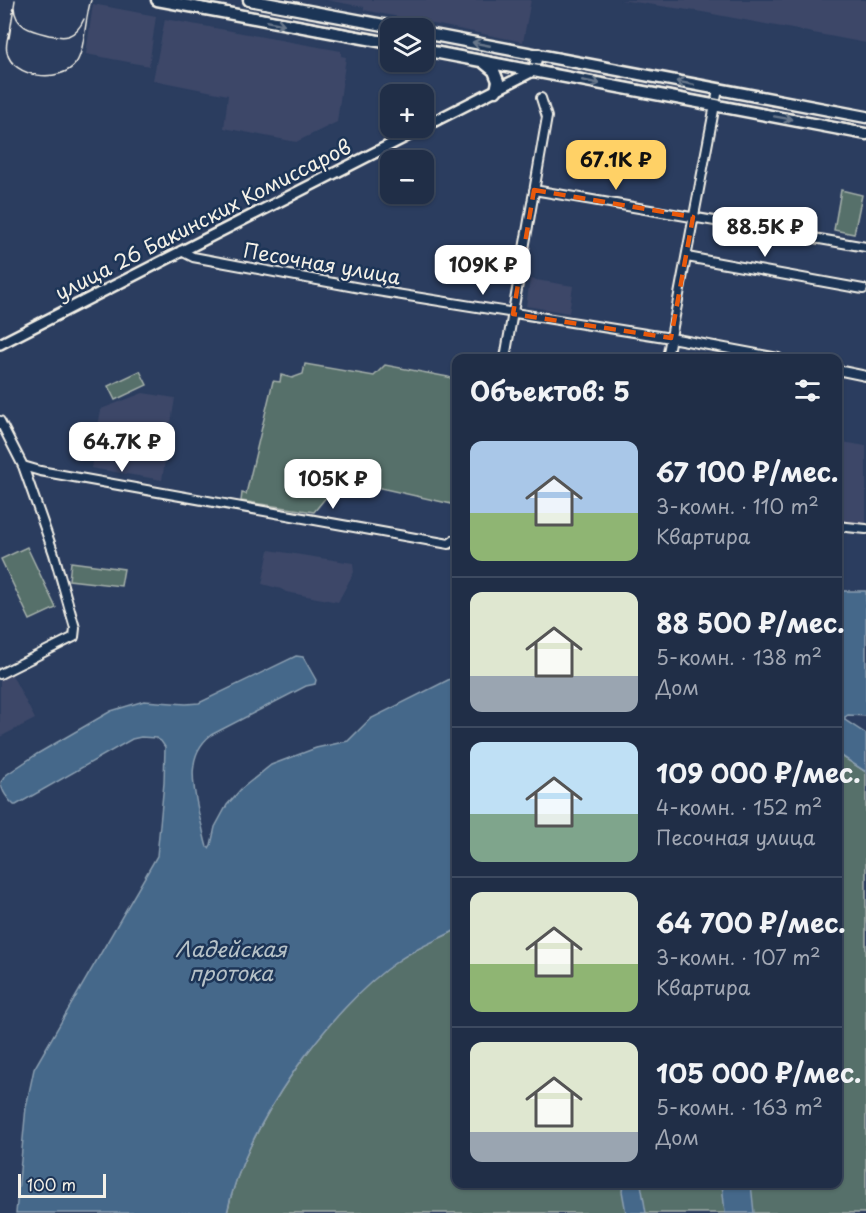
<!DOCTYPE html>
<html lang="ru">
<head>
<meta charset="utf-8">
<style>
	:root { --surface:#202e47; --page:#28364e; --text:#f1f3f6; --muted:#a2a8b4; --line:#3d4a60; --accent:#ffd166 }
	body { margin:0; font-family:"Playpen Sans",sans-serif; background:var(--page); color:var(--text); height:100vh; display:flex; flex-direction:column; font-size:22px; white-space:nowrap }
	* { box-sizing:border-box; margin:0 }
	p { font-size:20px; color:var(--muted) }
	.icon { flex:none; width:33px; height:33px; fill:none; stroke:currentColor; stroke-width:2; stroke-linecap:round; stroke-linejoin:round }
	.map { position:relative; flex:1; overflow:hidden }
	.side { position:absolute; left:452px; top:354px; width:390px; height:834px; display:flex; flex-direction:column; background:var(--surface); border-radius:12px; box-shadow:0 2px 4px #0004,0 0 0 2px var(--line) }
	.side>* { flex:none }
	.controls { position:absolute; left:380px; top:18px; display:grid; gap:12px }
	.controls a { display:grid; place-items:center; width:54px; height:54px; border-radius:12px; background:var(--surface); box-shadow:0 2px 4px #0004,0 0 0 2px var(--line); font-size:30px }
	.scale { position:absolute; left:18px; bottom:15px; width:88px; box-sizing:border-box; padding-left:6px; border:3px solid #f4f1e8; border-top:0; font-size:16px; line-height:21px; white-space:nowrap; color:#f4f1e8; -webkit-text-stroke:4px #1d3557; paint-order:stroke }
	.price { position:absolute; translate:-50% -51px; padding:0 14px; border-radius:12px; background:#fff; color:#222; font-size:20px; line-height:39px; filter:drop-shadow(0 2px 3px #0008) }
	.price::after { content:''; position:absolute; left:50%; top:36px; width:18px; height:14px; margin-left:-9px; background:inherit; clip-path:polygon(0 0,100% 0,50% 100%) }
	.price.on { background:var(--accent); color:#111 }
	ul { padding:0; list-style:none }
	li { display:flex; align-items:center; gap:18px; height:150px; padding:0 18px }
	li+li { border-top:2px solid var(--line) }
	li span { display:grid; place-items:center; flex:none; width:168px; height:120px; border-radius:12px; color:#555 }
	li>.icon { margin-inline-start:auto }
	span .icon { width:72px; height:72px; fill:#fffc; stroke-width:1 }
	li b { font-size:26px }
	h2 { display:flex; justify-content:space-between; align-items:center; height:72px; padding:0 18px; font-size:26px }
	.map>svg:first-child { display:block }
	.built { fill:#3c4768 }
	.green { fill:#566f6b; stroke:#a5b0aa; stroke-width:1.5 }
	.water { fill:#44678a; stroke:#8a9eb0; stroke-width:1.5 }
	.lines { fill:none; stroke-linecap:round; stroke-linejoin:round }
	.minor-casing { stroke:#f4f1e8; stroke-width:12 }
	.major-casing { stroke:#f4f1e8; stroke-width:14 }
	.highway-casing { stroke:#f4f1e8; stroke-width:15 }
	.minor { stroke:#1d3557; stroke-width:8 }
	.major { stroke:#1d3557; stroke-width:9 }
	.highway { stroke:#1d3557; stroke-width:10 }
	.tram { stroke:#f4f1e8; stroke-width:1.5 }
	.oneway { stroke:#68778a }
	.marked { fill:none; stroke:#e8590c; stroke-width:4.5; stroke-dasharray:12 8; stroke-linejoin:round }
	.labels { text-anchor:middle; stroke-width:5; stroke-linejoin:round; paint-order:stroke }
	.street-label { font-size:20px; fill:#f4f1e8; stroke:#1d3557 }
	.water-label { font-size:21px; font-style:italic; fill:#b6c1c7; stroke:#1d3557 }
</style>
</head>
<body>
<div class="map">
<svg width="866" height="1213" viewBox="0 0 866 1213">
	<rect width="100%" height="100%" fill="#2b3d5f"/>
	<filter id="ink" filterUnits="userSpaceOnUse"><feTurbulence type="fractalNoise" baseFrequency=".0167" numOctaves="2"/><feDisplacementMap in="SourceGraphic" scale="12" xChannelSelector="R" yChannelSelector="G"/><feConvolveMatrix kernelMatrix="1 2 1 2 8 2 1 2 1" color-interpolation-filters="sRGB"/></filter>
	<g filter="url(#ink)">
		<path class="built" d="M326,0H531L523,42L364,10V7Z
			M620,0H866V43L702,12Z
			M93,4L156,16L149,66L86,54Z
			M165,19L341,51V56L346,57L337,122L296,142L224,128L228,95L153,80Z
			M530,279L573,286L569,313L526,306Z
			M143,393L175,398L162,480L91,468L101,409Z
			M837,441L866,446V525L837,519Z
			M269,550L353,563L354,572L338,602L286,592L281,589L262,584Z
			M11,673L35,719L0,737V678Z"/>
		<path class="green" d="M841,190L862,195L854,234L834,230Z
			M305,364L374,376L385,365L448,377L456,380V505L341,479L314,512L241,501L242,493L246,494L273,381L280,382L281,375L292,378L303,374Z
			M140,371L147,385L115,400L108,386Z
			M27,547L56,608L30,620L1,559Z
			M71,562L124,569L121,586L69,580Z
			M837,753L866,772V1213H227C244,1129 328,1008 399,960C416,948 437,940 456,930V1184H837Z"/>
		<path class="water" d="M837,591H866V716L848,715L845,717V720L866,734V772L837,753Z
			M296,656L303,657L316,680L315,684L306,686L211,735C184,756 194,790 200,819C203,828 204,838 207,847L209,848L211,845L215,827L227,805L241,789L271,765L316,748L348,741L370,719L456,676V930C437,940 416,948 399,960C328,1009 244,1128 227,1213H16L26,1107L34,1069L157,856L164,783L165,747L161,741L156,738L141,737L132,739L16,805H14C8,800 1,790 1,782L6,775L37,754L111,711L144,701L186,704L199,703Z
			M623,1184H641L646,1213H626L622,1191Z
			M722,1184H751L754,1213H725Z"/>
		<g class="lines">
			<g class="minor-casing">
				<path id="minor" d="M534,190L866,247
					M181,251L193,257L371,290L671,338L778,358
					M687,257L863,289
					M505,358L547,117L541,98
					M667,358L718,89
					M837,370L866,376
					M0,421L23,466L54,554L75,628L74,637L0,674
					M23,466L40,471L449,544L456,539
					M837,526L866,529"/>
			</g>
			<g class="major-casing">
				<path id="major" d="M423,127L533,71L538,54
					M0,344L423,128"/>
			</g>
			<g class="highway-casing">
				<path id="highway" d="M157,0L390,43
					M249,0L400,28
					M423,33L866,117
					M423,50L866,134
					M483,62L494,71L498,81L496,91"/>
			</g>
			<use href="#minor" class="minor"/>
			<use href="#major" class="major"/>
			<use href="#highway" class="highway"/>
			<path class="tram" d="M190,0L390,37
				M14,7C15,28 33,31 49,35C55,36 62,38 68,36C76,33 81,26 84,19
				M10,29C8,36 5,45 7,52C12,78 61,84 76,63C85,51 85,16 91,0
				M9,38L15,0
				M423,43L866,128"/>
		</g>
		<defs><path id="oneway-shaft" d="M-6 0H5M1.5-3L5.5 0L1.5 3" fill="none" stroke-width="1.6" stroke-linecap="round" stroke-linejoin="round" transform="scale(1.5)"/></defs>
		<g class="oneway">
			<use href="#oneway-shaft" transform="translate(276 23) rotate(11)"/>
			<use href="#oneway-shaft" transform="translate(481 44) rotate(-169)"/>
			<use href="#oneway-shaft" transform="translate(591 82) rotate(11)"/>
			<use href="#oneway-shaft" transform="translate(685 83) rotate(-169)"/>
			<use href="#oneway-shaft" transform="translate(783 118) rotate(10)"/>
		</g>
	</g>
	<path class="marked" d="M534,190L693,217L671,338L513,314Z"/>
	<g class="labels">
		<g class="street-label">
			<text transform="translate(203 220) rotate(-27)" y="7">улица 26 Бакинских Комиссаров</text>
			<text transform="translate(322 264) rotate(10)" y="7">Песочная улица</text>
		</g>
		<g class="water-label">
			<text x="231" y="957">Ладейская<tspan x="231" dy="24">протока</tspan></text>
		</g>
	</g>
</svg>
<div class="controls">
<a><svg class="icon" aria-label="layers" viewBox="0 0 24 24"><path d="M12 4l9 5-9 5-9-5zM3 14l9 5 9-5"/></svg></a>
<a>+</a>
<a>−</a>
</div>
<div class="scale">100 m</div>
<b class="price on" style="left:616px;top:191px">67.1K ₽</b>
<b class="price" style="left:765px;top:258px">88.5K ₽</b>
<b class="price" style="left:483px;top:296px">109K ₽</b>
<b class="price" style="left:122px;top:473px">64.7K ₽</b>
<b class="price" style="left:333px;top:510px">105K ₽</b>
<section class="side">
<h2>Объектов: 5<svg class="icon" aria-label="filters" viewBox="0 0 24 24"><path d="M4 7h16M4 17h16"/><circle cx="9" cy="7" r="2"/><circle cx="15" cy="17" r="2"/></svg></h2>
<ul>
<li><span style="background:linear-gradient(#a9c7e8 60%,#8fb573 0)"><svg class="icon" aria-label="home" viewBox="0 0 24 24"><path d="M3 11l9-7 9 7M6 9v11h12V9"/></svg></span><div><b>67 100 ₽/мес.</b><p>3-комн. · 110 m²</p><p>Квартира</p></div></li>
<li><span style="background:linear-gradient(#dfe7d0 70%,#9aa5b1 0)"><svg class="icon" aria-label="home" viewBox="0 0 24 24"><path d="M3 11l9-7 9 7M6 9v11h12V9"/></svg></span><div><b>88 500 ₽/мес.</b><p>5-комн. · 138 m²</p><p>Дом</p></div></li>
<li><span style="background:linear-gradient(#bfe0f5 60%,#7fa58c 0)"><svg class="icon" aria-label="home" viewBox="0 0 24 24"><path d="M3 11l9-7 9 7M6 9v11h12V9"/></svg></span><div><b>109 000 ₽/мес.</b><p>4-комн. · 152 m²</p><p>Песочная улица</p></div></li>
<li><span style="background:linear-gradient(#dfe7d0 60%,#8fb573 0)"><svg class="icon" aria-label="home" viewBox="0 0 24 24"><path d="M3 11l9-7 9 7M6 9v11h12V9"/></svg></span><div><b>64 700 ₽/мес.</b><p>3-комн. · 107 m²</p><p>Квартира</p></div></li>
<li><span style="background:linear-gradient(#dfe7d0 75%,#9aa5b1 0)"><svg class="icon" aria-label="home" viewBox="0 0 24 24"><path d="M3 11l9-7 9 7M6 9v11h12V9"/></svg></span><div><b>105 000 ₽/мес.</b><p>5-комн. · 163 m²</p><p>Дом</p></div></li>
</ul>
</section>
</div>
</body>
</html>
